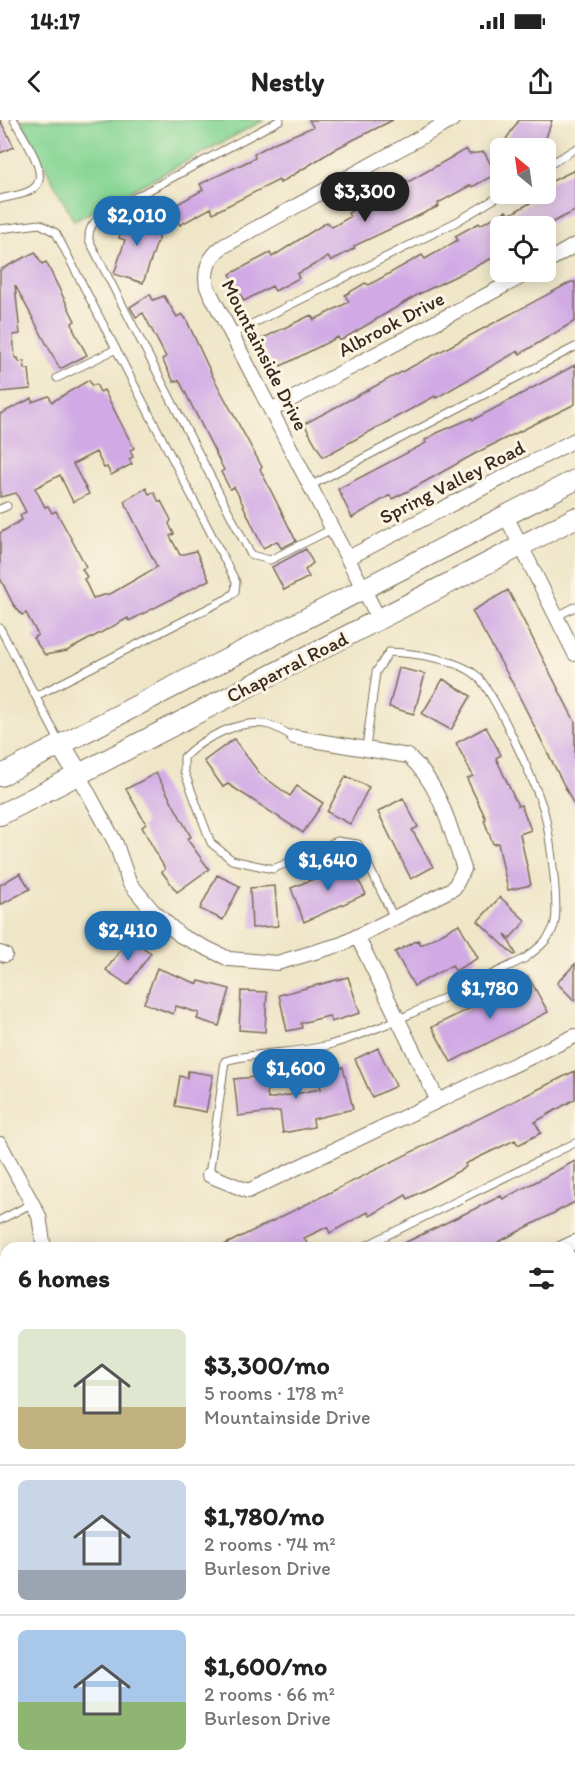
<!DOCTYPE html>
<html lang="en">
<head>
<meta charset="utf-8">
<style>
	:root { --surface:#fff; --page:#f6f6f6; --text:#222; --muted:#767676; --line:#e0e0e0; --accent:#1f6fb2 }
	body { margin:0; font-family:Itim,sans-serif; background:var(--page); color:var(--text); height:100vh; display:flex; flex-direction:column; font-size:22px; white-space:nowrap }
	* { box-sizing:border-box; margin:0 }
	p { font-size:20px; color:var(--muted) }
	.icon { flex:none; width:33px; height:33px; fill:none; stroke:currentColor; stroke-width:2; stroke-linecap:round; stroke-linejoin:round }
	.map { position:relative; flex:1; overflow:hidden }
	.side { position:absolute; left:0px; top:1122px; width:576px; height:534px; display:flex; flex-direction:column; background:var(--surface); border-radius:18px 18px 0 0; box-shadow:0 3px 15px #0003 }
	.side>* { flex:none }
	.needle { width:39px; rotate:331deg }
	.controls { position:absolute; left:490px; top:18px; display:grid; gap:12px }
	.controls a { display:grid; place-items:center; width:66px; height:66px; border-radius:9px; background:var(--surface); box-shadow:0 3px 15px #0003; font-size:30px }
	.price { position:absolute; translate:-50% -51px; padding:0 14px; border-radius:21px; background:var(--accent); color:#fff; font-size:20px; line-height:39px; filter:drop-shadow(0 2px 3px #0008) }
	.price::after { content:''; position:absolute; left:50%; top:36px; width:18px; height:14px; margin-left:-9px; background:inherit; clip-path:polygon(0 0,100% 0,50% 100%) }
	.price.active { background:#222; color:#fff }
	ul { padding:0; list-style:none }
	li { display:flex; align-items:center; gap:18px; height:150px; padding:0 18px }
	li+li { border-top:2px solid var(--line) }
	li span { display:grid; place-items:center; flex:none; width:168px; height:120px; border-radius:9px; color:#555 }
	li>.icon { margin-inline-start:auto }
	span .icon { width:72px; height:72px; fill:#fffc; stroke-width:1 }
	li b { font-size:26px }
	h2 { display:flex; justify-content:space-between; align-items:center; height:72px; padding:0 18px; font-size:26px }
	.status { display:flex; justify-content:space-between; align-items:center; height:42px; padding:0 30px; background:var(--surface); direction:ltr }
	.status svg { height:16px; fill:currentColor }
	header { display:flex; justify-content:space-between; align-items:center; height:78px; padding:0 18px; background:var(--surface); font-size:27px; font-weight:700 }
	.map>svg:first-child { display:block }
	.green { fill:#87d695; stroke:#61805a; stroke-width:1.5 }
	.building { fill:#d1aae5 }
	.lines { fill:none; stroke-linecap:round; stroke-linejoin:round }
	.service-casing { stroke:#7a6c5a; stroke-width:9 }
	.minor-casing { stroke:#7a6c5a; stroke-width:16 }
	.tertiary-casing { stroke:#7a6c5a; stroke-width:19 }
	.secondary-casing { stroke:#7a6c5a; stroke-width:22 }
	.service { stroke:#fff; stroke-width:7 }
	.minor { stroke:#fff; stroke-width:14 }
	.tertiary { stroke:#fff; stroke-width:16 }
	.secondary { stroke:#fff; stroke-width:20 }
	.labels { text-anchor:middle; stroke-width:6; stroke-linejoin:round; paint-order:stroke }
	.street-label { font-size:20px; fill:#3b2a1e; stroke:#fcf5e5 }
</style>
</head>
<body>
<div class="status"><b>14:17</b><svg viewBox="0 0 49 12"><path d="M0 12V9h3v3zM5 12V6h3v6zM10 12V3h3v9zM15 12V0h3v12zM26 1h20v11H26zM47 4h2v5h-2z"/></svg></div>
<header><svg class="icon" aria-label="back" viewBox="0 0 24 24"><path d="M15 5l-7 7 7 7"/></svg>Nestly<svg class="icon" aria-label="share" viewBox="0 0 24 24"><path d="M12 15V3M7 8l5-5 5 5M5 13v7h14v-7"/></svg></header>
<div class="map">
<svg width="575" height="1656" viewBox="0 0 575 1656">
	<rect width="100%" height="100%" fill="#fcf5e5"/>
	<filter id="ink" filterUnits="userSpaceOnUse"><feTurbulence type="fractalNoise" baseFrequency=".0167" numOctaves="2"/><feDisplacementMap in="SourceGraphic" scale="12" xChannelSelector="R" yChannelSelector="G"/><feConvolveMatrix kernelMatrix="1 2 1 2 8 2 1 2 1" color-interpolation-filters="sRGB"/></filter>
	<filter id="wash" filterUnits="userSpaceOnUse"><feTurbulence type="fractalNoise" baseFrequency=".008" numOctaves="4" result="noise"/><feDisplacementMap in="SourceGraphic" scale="24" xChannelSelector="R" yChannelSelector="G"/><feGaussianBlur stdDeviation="1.35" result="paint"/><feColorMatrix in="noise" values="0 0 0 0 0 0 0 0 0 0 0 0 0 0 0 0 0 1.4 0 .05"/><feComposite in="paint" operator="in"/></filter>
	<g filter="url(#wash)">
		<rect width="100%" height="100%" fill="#efe6c8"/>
		<path class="green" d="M21,0H264L74,101Z"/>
		<g id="blocks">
			<path class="building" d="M0,0L14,27L0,33Z
				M309,0H393L337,28L280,63L279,60L213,93L211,88L180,105L170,88L203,70L200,64L255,38L254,34L276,22L313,7Z
				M519,0H552L545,21L538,19L531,28H500Z
				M466,29L469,34L484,32L496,54L472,67L471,65L438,83L439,86L354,126L355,128L331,141L328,137L297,154L299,158L275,171L272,166L244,181L230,154L270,133L272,137L327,102L332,107L350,97L348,93L357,88L355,86L406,60L408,62Z
				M575,50V91L545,106H501V134L417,175L340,221L338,217L281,246L280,244L274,248L259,220L311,195L314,200L349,182L345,175L365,163L369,165L422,135L425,139L458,120L455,116L479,103L480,105L506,91L509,95L546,74V64Z
				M126,94L163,105L143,163L114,154L125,120L119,118Z
				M35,132L42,144L46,142L75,201L72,203L74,211L87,235L60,249L15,165L20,214L13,215L15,238H18L19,242L24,241L25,249H29L31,269L0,272V150Z
				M571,162H575V201L520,234L518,231L436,278L435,276L323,337L304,304Z
				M150,174L153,180L164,176L177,197L182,194L186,199L212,255L262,347L260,349L296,421L281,428L277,421L263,428L237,372L234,367L230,369L221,352L224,350L179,260L174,262L162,239L166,237L143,193L136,197L130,187Z
				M575,245V284L478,332L410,370L392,379L390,375L352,398L338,369L426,323L425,320L437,313L472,298L473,300Z
				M89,260L92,266L96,264L100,272L104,270L125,311L134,328L130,330L133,337L129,339L132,344L111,355L107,347L104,348L96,332L73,344L89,374L73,382L60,355L35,368L45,387L48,386L52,393L56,391L80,435L86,447L82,449L87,457L84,459L93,478L112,473L157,447L124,381L146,368L149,374L154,372L159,382L161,381L171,400L169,404L174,414L170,416L180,435L196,431L209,460L129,501L128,498L67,531L45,535L33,518L38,515L26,493L22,495L13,484L0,458V413L22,400L20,395L26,392L16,373L0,377V294L32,278V282L49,276L52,282Z
				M306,429L313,443L305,450L309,457L284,470L272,447Z
				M508,470L575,602V687L512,562L472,491Z
				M399,548L425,554L414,594L389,587Z
				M443,559L471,576L451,610L422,594Z
				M486,607L501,635L496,638L518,686L521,685L531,710L520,714L531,765L508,770L498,723L493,724L484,700L486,699L467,659L473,656L456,623Z
				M234,619L260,654L290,676L297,666L323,683L303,713L228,664L223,667L204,641Z
				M156,653L191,717L187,719L209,749L177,772L162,752L165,749L142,707L146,704L126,669Z
				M346,656L369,667L350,704L327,692Z
				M403,678L418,707L412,710L433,747L411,759L378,692Z
				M347,740L366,774L304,802L291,768L326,754Z
				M20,753L30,769L0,785V765Z
				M217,755L240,766L223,800L200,789Z
				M275,766L278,806L252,808L250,768Z
				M500,777L526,801L510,818L505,814L516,834L514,835L478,801Z
				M459,804L478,838L455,851L452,845L414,866L395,832L418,820L421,825Z
				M129,818L151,833L128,865L106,850Z
				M575,844V881L557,863Z
				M157,848L198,864L199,861L230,869L219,906L197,899L199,893L176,886L173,894L144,883Z
				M528,856L548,892L451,942L432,907L507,870Z
				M348,857L360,893L331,902L329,896L301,903L302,908L287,911L279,875Z
				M241,871L267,872L265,912L239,910Z
				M378,928L396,966L372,977L355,939Z
				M343,947L353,989L313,999L314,1007L283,1013L280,991L238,996L234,959L265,956L268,979L321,969L317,954Z
				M188,951L213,955L206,992L175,986L180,956L187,958Z
				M575,951V979L535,1002L541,1013L518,1025L515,1020L465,1044L466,1047L430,1067L408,1079L406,1075L370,1096L368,1092L330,1113L327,1107L304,1118L308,1125L302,1128H218Z
				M575,1041V1082L487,1128H394L501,1076L503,1079Z"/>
		</g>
	</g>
	<g filter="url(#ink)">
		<use href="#blocks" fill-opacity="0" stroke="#7a6c5a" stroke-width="1.5"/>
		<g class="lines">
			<g class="service-casing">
				<path id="service" d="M280,0L108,92C96,100 88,105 89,120L251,435L270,440L332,409
					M546,47L575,29
					M0,79C11,76 28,75 36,66C49,52 21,14 14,0
					M0,109L40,104L56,113L236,462L235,472L228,478L36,576
					M232,214L456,102L503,74
					M57,258L116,229
					M310,366L575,227
					M0,389L7,386
					M557,496L575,487
					M0,508L60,623
					M294,617C286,613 277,607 269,605C241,598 203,618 184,637V651L211,723L232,740L273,749L337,721L358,724L394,798
					M209,1055L225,941C259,931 295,934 329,925C397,905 460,869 524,839C537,829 548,822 554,806C560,789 549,704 542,685C533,659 494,571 476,555C456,539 414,533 389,532L376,552L366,628
					M0,1100L33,1083
					M361,1128L575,1023
					M570,1229L575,1227
					M570,1514H575
					M356,1650L359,1656"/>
			</g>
			<g class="minor-casing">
				<path id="minor" d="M546,142L575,125
					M271,290L530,152
					M506,396L575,534
					M348,438L575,320
					M379,499L207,167C204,150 208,138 222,127L452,0
					M78,654L116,724L129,762L152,790L181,816L229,839L277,843L342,824L454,768L464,749C451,711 440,663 408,636L294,617
					M357,816L438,981
					M0,833L5,835
					M0,1024L39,1096L44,1128
					M209,1055L248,1071L575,916
					M562,1128L575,1122
					M0,1194L6,1191
					M262,1650L265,1656"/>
			</g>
			<g class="tertiary-casing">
				<path id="tertiary" d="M570,1608H575
					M303,1656L313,1650
					M373,1656L385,1650"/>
			</g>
			<g class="secondary-casing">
				<path id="secondary" d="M60,624L78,654
					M0,656L575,360
					M0,695L575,398"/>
			</g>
			<use href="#service" class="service"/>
			<use href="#minor" class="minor"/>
			<use href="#tertiary" class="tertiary"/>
			<use href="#secondary" class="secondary"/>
		</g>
	</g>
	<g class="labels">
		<g class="street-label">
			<text transform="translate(391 204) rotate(-28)" y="7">Albrook Drive</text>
			<text transform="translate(265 235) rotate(63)" y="7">Mountainside Drive</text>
			<text transform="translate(452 362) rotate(-27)" y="7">Spring Valley Road</text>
			<text transform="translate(287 547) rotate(-27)" y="7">Chaparral Road</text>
		</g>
	</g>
</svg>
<div class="controls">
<a><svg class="needle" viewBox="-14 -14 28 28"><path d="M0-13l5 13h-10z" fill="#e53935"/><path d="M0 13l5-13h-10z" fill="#767676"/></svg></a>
<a><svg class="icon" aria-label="locate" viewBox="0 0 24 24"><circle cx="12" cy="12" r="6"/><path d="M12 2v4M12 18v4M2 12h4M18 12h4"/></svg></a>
</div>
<b class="price active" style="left:365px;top:103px">$3,300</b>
<b class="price" style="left:137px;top:127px">$2,010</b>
<b class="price" style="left:328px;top:772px">$1,640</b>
<b class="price" style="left:128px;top:842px">$2,410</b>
<b class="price" style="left:490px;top:900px">$1,780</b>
<b class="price" style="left:296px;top:980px">$1,600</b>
<section class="side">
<h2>6 homes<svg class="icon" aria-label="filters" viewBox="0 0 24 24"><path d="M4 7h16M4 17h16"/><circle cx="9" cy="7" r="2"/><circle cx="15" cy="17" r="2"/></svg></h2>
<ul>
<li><span style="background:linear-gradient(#dfe7d0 65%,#c2b280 0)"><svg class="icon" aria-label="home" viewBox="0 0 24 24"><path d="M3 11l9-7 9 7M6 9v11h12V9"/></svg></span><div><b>$3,300/mo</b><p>5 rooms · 178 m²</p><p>Mountainside Drive</p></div></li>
<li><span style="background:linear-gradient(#c9d6e8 75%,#9aa5b1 0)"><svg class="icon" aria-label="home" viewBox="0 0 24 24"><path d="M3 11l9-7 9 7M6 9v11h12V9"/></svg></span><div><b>$1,780/mo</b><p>2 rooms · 74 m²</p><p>Burleson Drive</p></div></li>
<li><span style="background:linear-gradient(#a9c7e8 60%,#8fb573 0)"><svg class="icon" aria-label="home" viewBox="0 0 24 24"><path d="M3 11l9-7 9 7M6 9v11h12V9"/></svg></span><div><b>$1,600/mo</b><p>2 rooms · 66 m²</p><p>Burleson Drive</p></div></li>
</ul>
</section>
</div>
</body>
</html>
